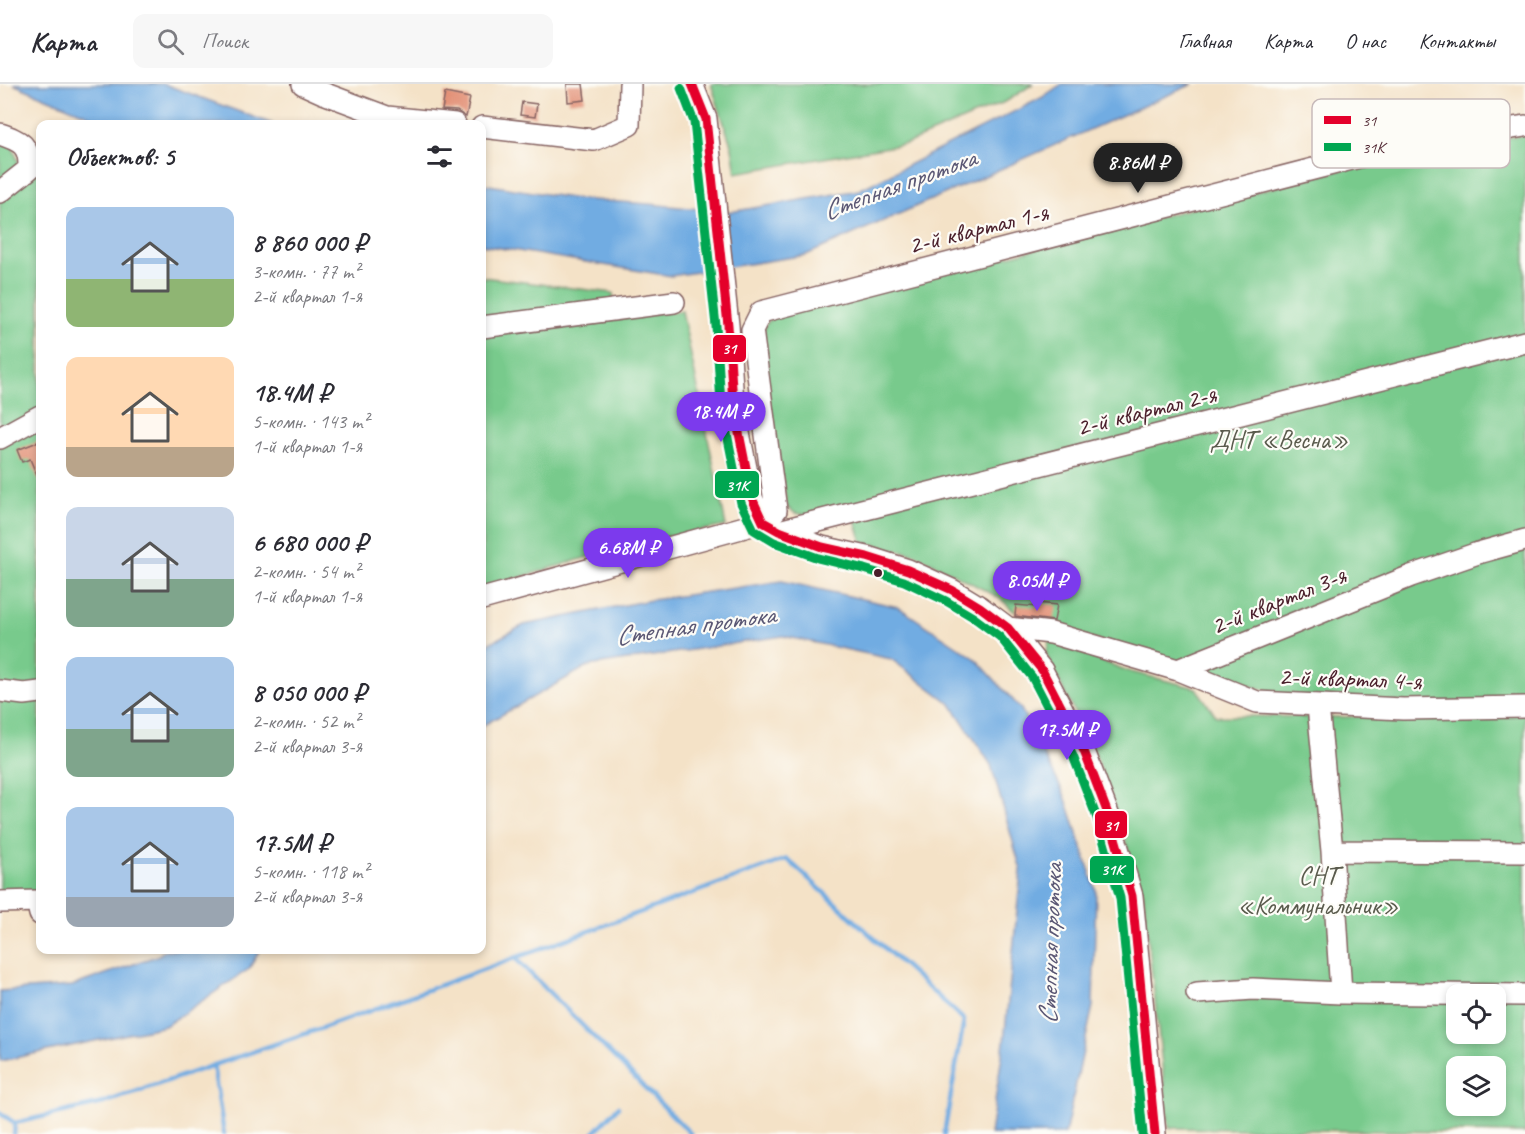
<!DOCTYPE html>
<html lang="ru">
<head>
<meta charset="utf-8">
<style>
	:root { --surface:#fff; --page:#f7f7f7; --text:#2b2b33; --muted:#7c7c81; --line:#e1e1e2; --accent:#7c3aed }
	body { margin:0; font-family:Caveat,sans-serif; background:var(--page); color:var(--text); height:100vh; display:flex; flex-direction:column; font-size:22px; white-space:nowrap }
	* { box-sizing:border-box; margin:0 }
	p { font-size:20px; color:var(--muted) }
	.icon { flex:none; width:33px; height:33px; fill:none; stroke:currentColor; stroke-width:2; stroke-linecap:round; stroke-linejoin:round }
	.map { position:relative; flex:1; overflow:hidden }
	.side { position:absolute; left:36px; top:36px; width:450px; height:834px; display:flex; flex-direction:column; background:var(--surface); border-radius:12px; box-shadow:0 3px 9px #0003 }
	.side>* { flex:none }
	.tools { position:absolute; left:1446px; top:900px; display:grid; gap:12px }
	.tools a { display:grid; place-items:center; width:60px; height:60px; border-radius:12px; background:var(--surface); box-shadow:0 3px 9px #0003; font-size:30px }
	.price { position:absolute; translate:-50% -51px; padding:0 14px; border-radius:21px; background:var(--accent); color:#fff; font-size:20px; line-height:39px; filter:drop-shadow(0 2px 3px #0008) }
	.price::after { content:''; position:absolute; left:50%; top:36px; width:18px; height:14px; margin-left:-9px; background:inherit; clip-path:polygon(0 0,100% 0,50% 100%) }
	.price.selected { background:#222; color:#fff }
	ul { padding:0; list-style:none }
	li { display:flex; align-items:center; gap:18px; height:150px; padding:0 30px }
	li span { display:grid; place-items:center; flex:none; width:168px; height:120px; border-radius:12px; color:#555 }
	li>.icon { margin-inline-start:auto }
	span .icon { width:72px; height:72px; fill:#fffc; stroke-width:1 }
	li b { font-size:26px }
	h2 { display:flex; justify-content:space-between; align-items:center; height:72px; padding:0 30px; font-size:26px }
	header { display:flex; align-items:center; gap:36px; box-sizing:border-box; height:84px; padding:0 30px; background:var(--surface); border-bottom:2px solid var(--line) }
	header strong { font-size:28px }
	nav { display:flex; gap:33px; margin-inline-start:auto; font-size:21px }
	.search { width:420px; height:54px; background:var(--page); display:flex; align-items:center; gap:15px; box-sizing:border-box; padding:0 21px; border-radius:12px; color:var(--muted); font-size:22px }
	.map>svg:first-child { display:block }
	.green { fill:#78ca8c; stroke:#61745c; stroke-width:1.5; fill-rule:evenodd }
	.water { fill:#71ace2; stroke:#5e6686; stroke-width:1.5 }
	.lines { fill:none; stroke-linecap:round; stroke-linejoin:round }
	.stream { stroke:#71ace2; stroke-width:4.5 }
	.building { fill:#e39177 }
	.minor-casing { stroke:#866362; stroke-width:24 }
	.minor { stroke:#fff; stroke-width:21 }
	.bus-1-casing { stroke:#fdfcf7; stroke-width:14 }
	.bus-2-casing { stroke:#fdfcf7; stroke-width:14 }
	.bus-1 { stroke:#e4002b; stroke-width:9 }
	.bus-2 { stroke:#00a651; stroke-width:9 }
	.bus-dot { fill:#4a1f2b; stroke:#fdfcf7; stroke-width:2 }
	.labels { text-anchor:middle; stroke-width:4.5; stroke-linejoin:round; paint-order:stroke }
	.street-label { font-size:26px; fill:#4a1f2b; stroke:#fdfcf7 }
	.park-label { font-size:26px; fill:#5a5b4d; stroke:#fdfcf7 }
	.water-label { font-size:27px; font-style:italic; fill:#5a5774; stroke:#fdfcf7 }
	.key { fill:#fdfcf7; stroke:#c7baba; stroke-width:1.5 }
	.key-label { font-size:16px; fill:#4a1f2b }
	.line-badge { stroke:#fdfcf7; stroke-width:2 }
	.badge-label { font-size:16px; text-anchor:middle; font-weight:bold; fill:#fff }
</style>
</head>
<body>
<header>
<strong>Карта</strong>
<div class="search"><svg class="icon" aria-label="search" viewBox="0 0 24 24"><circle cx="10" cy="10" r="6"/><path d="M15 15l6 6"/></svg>Поиск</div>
<nav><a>Главная</a><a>Карта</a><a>О нас</a><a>Контакты</a></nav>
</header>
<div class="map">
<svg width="1525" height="1050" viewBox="0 0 1525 1050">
	<rect width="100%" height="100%" fill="#fdfcf7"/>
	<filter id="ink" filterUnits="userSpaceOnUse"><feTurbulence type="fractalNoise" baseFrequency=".0167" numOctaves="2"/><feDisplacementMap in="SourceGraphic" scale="12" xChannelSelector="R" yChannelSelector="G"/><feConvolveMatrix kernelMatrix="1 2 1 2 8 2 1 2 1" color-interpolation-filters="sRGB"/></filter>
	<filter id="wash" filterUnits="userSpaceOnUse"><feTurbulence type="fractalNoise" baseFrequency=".008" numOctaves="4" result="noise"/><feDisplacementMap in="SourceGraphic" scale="24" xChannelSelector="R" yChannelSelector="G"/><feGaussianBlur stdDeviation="1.35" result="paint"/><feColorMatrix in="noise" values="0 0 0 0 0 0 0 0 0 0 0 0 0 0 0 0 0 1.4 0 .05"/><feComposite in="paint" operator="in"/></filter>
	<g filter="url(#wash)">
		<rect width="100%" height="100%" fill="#f4e2c7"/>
		<path class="green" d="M711,0H1033L1007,17L906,60L736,89L732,64Z
			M1525,51V617L1404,619L1283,611L1186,584L1020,533L1000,514L915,470L862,458L851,424L818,433L795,429L787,423L761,264L765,241L773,233L1406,69Z
			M0,57L12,62L26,96L40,86V817L0,808Z
			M482,193L613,209L616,232L682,227L726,442L638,458L482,505Z
			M1051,549L1062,562L1131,588L1196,604L1216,632L1337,633L1525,630V1049L1169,1044L1143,808L1096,672L1046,570ZM1456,910H1496V950H1456ZM1456,982H1496V1022H1456Z"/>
		<path class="water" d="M13,0H164L273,40H109Z
			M1062,0H1193L806,171L671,192L482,161V100L578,115L649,120L730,128L859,106L1041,14Z
			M782,497L898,523L976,575L1021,625L1065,712L1096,806L1093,922L1065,1050H990L1004,958L1021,786L991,681L951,620L891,575L783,552L588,582L482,642V563L524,541L645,517Z
			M165,866H260L249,885L165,942L0,977V907L72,902L159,871Z"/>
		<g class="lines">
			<path class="stream" d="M515,874L691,1050
				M213,981L224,1050
				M0,1029L15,1039L103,1019L325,943L787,775L964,936L944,1050
				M14,1050L15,1039
				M593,1050L618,1023"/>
		</g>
		<g id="blocks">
			<path class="building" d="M567,0H583L585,16L568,18Z
				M445,9L470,14L466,33L457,27L442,26Z
				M522,18L537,20L535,33L520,31Z
				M40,357V399L30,375L22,378L17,366Z
				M1037,519L1057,521L1054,537L1015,532L1016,521L1037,523Z"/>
		</g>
	</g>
	<g filter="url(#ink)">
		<use href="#blocks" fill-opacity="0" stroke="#866362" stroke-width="1.5"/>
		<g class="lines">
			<g class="minor-casing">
				<path id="minor" d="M303,0L323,9L387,33L455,40
					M692,0L706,35L728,241L733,319L752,414L763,438L779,447L822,463L867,473L908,486L952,506L980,523L1008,544L1042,586L1084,667L1108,730L1132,812L1155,1050
					M482,43L594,56L629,41L630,0
					M0,50C21,57 30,61 29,85L0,108
					M482,243L674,218
					M0,354L40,332
					M779,447L1525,258
					M482,515L763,438L776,426L752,246L761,228L1402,62L1525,42
					M1008,544L1051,549L1178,586L1411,492L1478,469L1525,456
					M1178,586L1257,618L1403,625L1525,623
					M0,607L24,610L40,608
					M1318,622L1332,767L1341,909
					M1332,767L1525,768
					M0,818L37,817L40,830
					M1197,909L1253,905L1341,909L1525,911"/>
			</g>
			<use href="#minor" class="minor"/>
			<g class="bus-1-casing">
				<path id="bus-1" d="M692,0L706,35L728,241L733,319L752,414L763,438L779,447L822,463L867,473L908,486L952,506L980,523L1008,544L1042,586L1084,667L1108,730L1132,812L1155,1050"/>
			</g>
			<g class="bus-2-casing">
				<path id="bus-2" d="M681,4L694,38L716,242L721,320L741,419L754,446L774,458L818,474L864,485L904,497L946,517L973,533L1000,553L1032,593L1073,672L1097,734L1120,814L1143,1050"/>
			</g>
			<use href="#bus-1" class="bus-1"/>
			<use href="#bus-2" class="bus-2"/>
		</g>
	</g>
	<circle class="bus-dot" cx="878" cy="489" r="5"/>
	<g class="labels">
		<g class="street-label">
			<text transform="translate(978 144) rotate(-14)" y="9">2-й квартал 1-я</text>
			<text transform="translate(1146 326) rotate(-14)" y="9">2-й квартал 2-я</text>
			<text transform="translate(1278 516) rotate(-22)" y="9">2-й квартал 3-я</text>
			<text transform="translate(1350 594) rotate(2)" y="9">2-й квартал 4-я</text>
		</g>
		<g class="park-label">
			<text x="1279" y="364">ДНТ «Весна»</text>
			<text x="1318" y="800">СНТ<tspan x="1318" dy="30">«Коммунальник»</tspan></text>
		</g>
		<g class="water-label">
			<text transform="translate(899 100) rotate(-20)" y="9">Степная протока</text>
			<text transform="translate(695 541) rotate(-8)" y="9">Степная протока</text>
			<text transform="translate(1050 860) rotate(-88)" y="9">Степная протока</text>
		</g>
	</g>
	<rect x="1312" y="15" width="198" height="69" rx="9" class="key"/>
	<rect x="1324" y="32" width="27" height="8" fill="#e4002b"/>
	<rect x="1324" y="59" width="27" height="8" fill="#00a651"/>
	<g class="key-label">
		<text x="1362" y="42">31</text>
		<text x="1362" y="69">31К</text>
	</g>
	<g class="line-badge">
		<rect x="712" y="250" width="35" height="29" rx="6" fill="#e4002b"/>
		<rect x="714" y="386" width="46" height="29" rx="6" fill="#00a651"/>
		<rect x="1094" y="726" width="34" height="29" rx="6" fill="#e4002b"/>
		<rect x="1089" y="771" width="46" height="29" rx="6" fill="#00a651"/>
	</g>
	<g class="badge-label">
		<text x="729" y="270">31</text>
		<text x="737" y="407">31К</text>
		<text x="1111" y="747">31</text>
		<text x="1112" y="791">31К</text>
	</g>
</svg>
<div class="tools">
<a><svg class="icon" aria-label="locate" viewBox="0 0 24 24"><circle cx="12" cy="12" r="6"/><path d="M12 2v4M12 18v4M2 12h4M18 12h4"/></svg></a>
<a><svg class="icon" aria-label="layers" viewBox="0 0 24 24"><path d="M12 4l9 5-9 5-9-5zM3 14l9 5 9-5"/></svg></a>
</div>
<b class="price selected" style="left:1138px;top:110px">8.86M ₽</b>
<b class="price" style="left:721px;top:359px">18.4M ₽</b>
<b class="price" style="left:628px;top:495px">6.68M ₽</b>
<b class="price" style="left:1037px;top:528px">8.05M ₽</b>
<b class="price" style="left:1067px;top:677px">17.5M ₽</b>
<section class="side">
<h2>Объектов: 5<svg class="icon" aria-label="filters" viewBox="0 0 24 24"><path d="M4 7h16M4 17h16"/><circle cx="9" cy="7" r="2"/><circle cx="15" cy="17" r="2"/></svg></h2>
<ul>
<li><span style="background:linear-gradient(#a9c7e8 60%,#8fb573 0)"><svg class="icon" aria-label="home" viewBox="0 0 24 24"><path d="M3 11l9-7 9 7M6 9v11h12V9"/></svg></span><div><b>8 860 000 ₽</b><p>3-комн. · 77 m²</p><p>2-й квартал 1-я</p></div></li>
<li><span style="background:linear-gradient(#ffd9b3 75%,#b9a48a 0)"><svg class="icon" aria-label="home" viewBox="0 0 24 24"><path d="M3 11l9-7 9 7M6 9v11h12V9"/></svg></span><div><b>18.4M ₽</b><p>5-комн. · 143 m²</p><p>1-й квартал 1-я</p></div></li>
<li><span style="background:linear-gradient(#c9d6e8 60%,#7fa58c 0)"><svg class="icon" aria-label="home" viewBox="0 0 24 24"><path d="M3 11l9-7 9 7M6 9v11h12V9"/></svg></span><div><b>6 680 000 ₽</b><p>2-комн. · 54 m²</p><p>1-й квартал 1-я</p></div></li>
<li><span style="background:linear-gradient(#a9c7e8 60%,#7fa58c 0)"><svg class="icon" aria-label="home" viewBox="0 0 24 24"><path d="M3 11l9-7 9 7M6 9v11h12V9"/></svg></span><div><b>8 050 000 ₽</b><p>2-комн. · 52 m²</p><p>2-й квартал 3-я</p></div></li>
<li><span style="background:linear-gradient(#a9c7e8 75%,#9aa5b1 0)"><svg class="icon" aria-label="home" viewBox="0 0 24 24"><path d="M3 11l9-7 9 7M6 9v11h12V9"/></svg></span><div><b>17.5M ₽</b><p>5-комн. · 118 m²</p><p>2-й квартал 3-я</p></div></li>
</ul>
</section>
</div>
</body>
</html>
